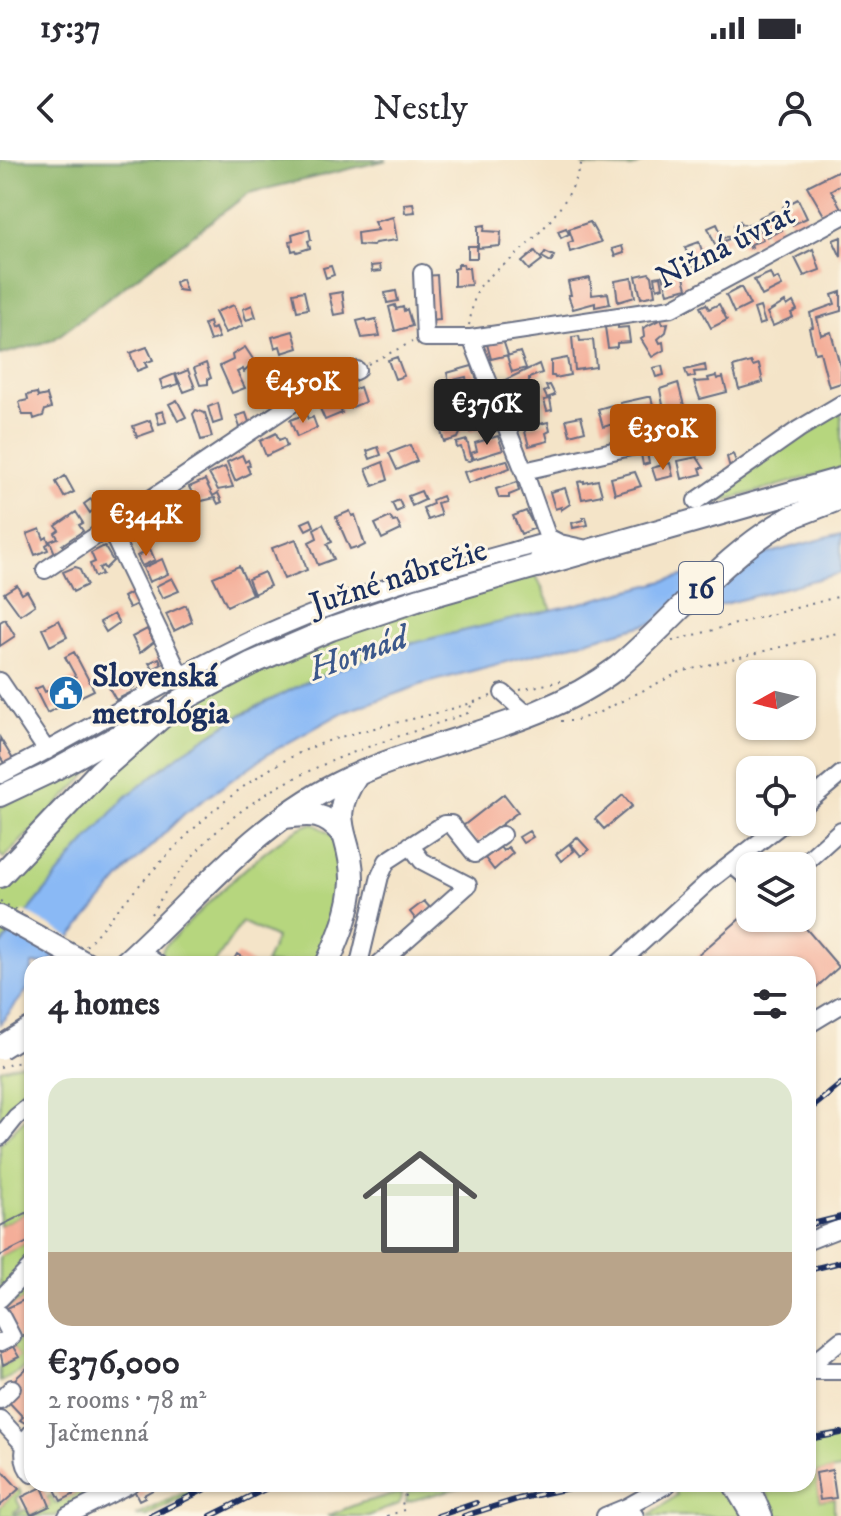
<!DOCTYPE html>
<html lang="en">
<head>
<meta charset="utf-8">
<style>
	:root { --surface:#fff; --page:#f7f7f7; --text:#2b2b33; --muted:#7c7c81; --line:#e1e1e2; --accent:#b45309 }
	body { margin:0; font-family:"IM FELL DW Pica",serif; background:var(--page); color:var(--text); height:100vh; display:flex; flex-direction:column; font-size:30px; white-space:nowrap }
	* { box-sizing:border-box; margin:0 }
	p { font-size:26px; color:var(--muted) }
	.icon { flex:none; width:44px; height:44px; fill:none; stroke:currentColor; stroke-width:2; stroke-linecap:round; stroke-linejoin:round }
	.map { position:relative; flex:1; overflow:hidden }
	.sheet { position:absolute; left:24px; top:796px; width:792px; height:536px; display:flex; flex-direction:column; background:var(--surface); border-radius:24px; box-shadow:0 2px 6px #0004 }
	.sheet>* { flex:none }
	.needle { width:52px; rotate:262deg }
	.fabs { position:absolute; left:736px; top:500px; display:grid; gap:16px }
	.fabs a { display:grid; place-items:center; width:80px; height:80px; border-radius:16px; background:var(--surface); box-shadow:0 2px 6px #0004; font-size:40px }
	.price { position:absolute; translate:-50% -68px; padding:0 18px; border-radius:8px; background:var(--accent); color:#fff; font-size:26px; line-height:52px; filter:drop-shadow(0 2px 4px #0008) }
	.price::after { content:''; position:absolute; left:50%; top:48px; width:24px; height:18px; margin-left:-12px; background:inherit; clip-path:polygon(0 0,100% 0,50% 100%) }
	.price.current { background:#222; color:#fff }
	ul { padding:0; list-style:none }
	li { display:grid; align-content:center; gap:16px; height:424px; padding:0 24px }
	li+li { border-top:2px solid var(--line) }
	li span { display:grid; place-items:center; height:248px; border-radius:24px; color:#555 }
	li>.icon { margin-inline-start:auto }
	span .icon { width:144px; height:144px; fill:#fffc; stroke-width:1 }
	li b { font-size:34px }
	h2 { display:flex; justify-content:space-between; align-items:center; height:96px; padding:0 24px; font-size:34px }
	.status { display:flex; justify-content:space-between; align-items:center; height:56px; padding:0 40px; background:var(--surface); direction:ltr }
	.status svg { height:22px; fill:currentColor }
	header { display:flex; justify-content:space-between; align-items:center; height:104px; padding:0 24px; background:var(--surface); font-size:36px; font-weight:600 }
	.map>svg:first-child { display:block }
	.green { fill:#b6d67e; stroke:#68826e; stroke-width:2 }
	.forest { fill:#90b76d; stroke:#567366; stroke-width:2 }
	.water { fill:#8ab9f5; stroke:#5274aa; stroke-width:2 }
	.pier { fill:#f4e4c8 }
	.building { fill:#f4ae99 }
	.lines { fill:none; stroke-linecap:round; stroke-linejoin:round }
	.minor-casing { stroke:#676e83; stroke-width:20 }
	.major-casing { stroke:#676e83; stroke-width:24 }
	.highway-casing { stroke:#676e83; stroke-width:26 }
	.path { stroke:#676e83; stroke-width:2; stroke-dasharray:2 6; stroke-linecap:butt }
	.minor { stroke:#fff; stroke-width:16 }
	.major { stroke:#fff; stroke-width:20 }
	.highway { stroke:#fff; stroke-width:22 }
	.rail-casing { stroke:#1b2f5e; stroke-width:6 }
	.rail { stroke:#fcf5e5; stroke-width:3; stroke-dasharray:9; stroke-linecap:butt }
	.major-bridge-casing { stroke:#676e83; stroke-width:24; stroke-linecap:butt }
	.highway-bridge-casing { stroke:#676e83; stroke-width:26; stroke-linecap:butt }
	.path-bridge { stroke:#676e83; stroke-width:2; stroke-dasharray:2 6; stroke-linecap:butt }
	.major-bridge { stroke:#fff; stroke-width:20 }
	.highway-bridge { stroke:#fff; stroke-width:22 }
	.labels { text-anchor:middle; stroke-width:6; stroke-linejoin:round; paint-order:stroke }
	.shield { fill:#fcf5e5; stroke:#5e6a86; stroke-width:2 }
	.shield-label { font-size:30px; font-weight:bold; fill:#1b2f5e }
	.street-label { font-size:32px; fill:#1b2f5e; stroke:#fcf5e5 }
	.poi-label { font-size:32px; font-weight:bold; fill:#1b2f5e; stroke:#fcf5e5; text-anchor:start }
	.water-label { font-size:34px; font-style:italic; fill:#3c588b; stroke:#fcf5e5 }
</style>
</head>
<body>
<div class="status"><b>15:37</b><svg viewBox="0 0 49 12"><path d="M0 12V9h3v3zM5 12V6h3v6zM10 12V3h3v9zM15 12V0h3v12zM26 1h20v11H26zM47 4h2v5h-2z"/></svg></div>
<header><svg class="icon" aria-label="back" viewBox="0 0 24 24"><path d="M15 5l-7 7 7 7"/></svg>Nestly<svg class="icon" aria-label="person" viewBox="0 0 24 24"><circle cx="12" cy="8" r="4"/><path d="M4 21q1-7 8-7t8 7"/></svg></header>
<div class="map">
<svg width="841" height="1356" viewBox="0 0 841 1356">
	<rect width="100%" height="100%" fill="#fcf5e5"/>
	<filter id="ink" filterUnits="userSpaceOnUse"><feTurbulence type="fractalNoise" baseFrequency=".0125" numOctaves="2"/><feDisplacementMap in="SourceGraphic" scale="16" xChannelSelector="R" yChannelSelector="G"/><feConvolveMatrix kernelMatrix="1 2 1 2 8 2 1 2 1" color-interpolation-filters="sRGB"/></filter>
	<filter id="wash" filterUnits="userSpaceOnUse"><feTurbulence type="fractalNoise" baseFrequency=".006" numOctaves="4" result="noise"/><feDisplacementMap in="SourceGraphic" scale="32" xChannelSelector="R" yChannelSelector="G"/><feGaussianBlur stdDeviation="1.8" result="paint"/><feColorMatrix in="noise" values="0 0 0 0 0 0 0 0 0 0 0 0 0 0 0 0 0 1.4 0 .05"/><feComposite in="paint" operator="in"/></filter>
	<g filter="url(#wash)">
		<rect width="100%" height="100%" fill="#f4e4c8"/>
		<path class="green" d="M841,244V308L698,348Z
			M536,415L552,450L399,486L311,520L243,553L182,593L126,637L75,694L0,787V723L144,579L210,534L344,471Z
			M120,582L4,698L0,695V647Z
			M313,663C319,667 329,672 333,678C355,716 332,768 316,804H265L276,778L242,762L214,804H174L164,798L162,791L164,787C194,757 276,672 313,663Z
			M32,901V935L0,965V909Z
			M32,951V1050L0,1066V984Z
			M32,1080V1102L0,1134V1096Z
			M32,1123V1136L3,1150L13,1133Z
			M32,1171V1203L0,1222V1207L18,1197L12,1185Z
			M841,1276V1309L816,1313L820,1340L834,1338V1356H777L763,1324H808V1282Z
			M94,1324H118L55,1356H0V1346L19,1329L21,1334L16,1338L21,1348L14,1352L15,1354L28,1349L31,1355L50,1346L46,1338L51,1336L55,1344Z
			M202,1324H210L147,1356H136Z
			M472,1324L406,1342L408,1331Z
			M673,1324H725L743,1356H649L677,1335Z
			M403,1332L399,1344L368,1356H327L360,1343Z"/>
		<path class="forest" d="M0,0H387L249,33L53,180L0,195Z
			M585,0H648L632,8L584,6Z"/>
		<path class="water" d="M841,374V413L423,524L340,554L268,594L184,654L128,709L48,804H32V824L0,864V787L75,694L126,637L182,593L243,554L311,520L400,486L589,441Z"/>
		<path class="pier" d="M770,388L739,412L695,455L649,468L714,403Z
			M24,751L74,779L59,797L9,769Z"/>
		<g id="blocks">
			<path class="building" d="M841,9V24L831,30L841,48L825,57L807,26Z
				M798,39L807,58L792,65L783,47Z
				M413,43L415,52L405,53L404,44Z
				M773,51L782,70L767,77L758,58Z
				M393,57L397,80L375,83L373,86L358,85L357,73L378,70L374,62Z
				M740,61L741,64L747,65L757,61L763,80L751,84L752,87L750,88L749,85L742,87L734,65Z
				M590,62L601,82L570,92L568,83L573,81L569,69Z
				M717,64L721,73L723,72V78L728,76L729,79L715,85L708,68Z
				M485,65L484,71L501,72L500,86L478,88V66Z
				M566,68L569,74L561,78L558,71Z
				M309,69L311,80L308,81L310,88L297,92L296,90L292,91L290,81L293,80L292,74Z
				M841,77V97L833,80Z
				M699,82L707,105L703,106L702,104L691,107L685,87Z
				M468,86H477V98H468Z
				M622,86L624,93L615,96L612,89Z
				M813,89L820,110L804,116L795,98Z
				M535,91L542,100L529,110L522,102Z
				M545,92L554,96L551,102L542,97Z
				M458,104H463L464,108H469L471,125L454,126V109L458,108Z
				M380,105L381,111L372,112L371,106Z
				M331,106L334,115L326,118L323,108Z
				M682,110L687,128L668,133L663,115Z
				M649,113L652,116L655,135L641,138L636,116Z
				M770,113L773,120L778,118L782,126L762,136L754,120Z
				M437,115L440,160L429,161L426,116Z
				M661,116L663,127L657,129L655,117Z
				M590,118L592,135L608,133L610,144L595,147V143L573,149L568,135H571L568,122Z
				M632,118L635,137L618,142L615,121Z
				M182,119L186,131L178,130L176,126L175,122Z
				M741,127L750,145L734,153L726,135Z
				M304,131L308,149L297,151L293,133Z
				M396,131L398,141L387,143L385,133Z
				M342,132L345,153L334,155L329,134Z
				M841,132V151L817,158L821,175L831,172L841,209V223L829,227L820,192L815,193L809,168L813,167L810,153L835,144L832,135Z
				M785,142L787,146L793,142L797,150L791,153L793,157L773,166L767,153Z
				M706,144L709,149L719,144L727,160L711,168L700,147Z
				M234,145L243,166L225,173L215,152Z
				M252,145L256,157L246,160L243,149Z
				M395,145L396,149L403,147L404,151L407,149L412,166L395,171L389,147Z
				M760,147L765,163L759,165L754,149Z
				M366,159L367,161L376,159L380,176L362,178L357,161Z
				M661,159L663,164L668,163L666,172L658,179L660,183L663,182L664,190L652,197L641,179L644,177L643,168Z
				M209,162L211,170L215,168L219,178L210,181L204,164Z
				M618,165V168L628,167L630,182L617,183V187L608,188L605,167Z
				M293,171L298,188L282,193L280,186L275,188L272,177Z
				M579,176L580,181L593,180L596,207L575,210L572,177Z
				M503,180L508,195L491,199L487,184Z
				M147,187L153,200L145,203L147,207L137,211L130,193Z
				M245,187L255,202L244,212L243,209L237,212L245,228L232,233L220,206L233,200L232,195Z
				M520,192L526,208L512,212L507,196Z
				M397,197L404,216L395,219L388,200Z
				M567,198L570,215L555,218L554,216H551V201Z
				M751,202L753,206L759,204L763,222L739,229L733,207Z
				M206,203L211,218L208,219V224L200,225L194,208Z
				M539,204L542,213L529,218V223L508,229L505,220Z
				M705,205L706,211L694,212L695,216L688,218L685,210Z
				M472,206L479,226L468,229L466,217L449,221L447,213Z
				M662,206L664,215L656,217L653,208Z
				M188,210L195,228L184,232L176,215Z
				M175,214L178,224L163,229L160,220Z
				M716,216L717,219L723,217L727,232L700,239L694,222L709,221L708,218Z
				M678,223L687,257L666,261L660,229Z
				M550,225L555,235L547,238L544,232L548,230L546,226Z
				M360,227L365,242L350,248L345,233Z
				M478,232L482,246L475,248V250L451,254L448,240Z
				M37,233L38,237L47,235L51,248L45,250L43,256L34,259L33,255H23L19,242L28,240L27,235Z
				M335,237L342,253L325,260L318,244Z
				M647,237H651L653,245L650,246L651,253L636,257L635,252L623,255L620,243Z
				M550,239L552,250L547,251L544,240Z
				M177,240L186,257L178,261L169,244Z
				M218,243L222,261L213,264L208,247Z
				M612,245L617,246L619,253L615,254L617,263L603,267L598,249Z
				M196,250L205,253L212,277L201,280L193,254Z
				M163,251L166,262L159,264L156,253Z
				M246,253L250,265L241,270L236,256Z
				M489,253L496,271L482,275L480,269L470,272L469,269L461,271L458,278L444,282L440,268Z
				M306,254L308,259L313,257L317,268L297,277L290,260Z
				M581,256L585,271L570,275L566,259Z
				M150,260L154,271L137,277L133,266Z
				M548,262L550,271L546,273L548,281L529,286L524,268Z
				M276,273L279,280L284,278L287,286L266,296L260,281Z
				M498,276L503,290L474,299L471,293L477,291L475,283Z
				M467,280L472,300L469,301L465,300L461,287L457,288L456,283Z
				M410,285L417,301L397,310L389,293Z
				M378,287L381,295L370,299L367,291Z
				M647,293L649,303L643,305L641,294Z
				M733,294L737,304L730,308L727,297Z
				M242,295L245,302L248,300L250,305L247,306L250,313L235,321L227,302Z
				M697,297L704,308H700L702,314L682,319L678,301Z
				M507,300L510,308L468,323L464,312Z
				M383,302L388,320L373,326L366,309Z
				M670,303L673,316L656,320L652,308Z
				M225,307L233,327L218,330L209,314Z
				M635,312L641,326L615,334L611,318Z
				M65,316L74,332L64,337L56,322Z
				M205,320L213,336L218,333L222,342L218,344L215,338L197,342L189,327Z
				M598,320L602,335L582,339L578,322L584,321V323Z
				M517,322L519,331L509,335V338H499L496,329Z
				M565,328L570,344L561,350V347L555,349L550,332Z
				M421,331L425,340L412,346L408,336Z
				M186,333L194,352L188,355L186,351L177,355L170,341Z
				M442,336L444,341L437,343L441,355L428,360L423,348L433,344L432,340Z
				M91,339L96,348L90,353L84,344Z
				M399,340L403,349L396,352L392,343Z
				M161,350L167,365L162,367L164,372L155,376L146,357Z
				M350,351L352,356L355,355L365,385L357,389L356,387L350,389L336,357Z
				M526,351L535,368L521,374L513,356Z
				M76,352L83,363L79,365L83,371L62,385L65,389L56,396L50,381L58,378L55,373L59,370L56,366Z
				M390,357L393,362L397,361L401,370L382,379L375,364Z
				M583,357H586L588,365L573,368L572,363L583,360Z
				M311,359L314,366L306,370L302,363Z
				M140,363L147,376L132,383L127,374L131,368Z
				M323,364L332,382L327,384L334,399L318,405L309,382L317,378L314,369Z
				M40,369L44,379L47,377L49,383L46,385L48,390L35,395L27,374Z
				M296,379L307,410L284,419L272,388Z
				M104,386L113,401L105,409L103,406L99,408L102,414L95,417L90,404L95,402L91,393Z
				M150,389L155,400L142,406L137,396Z
				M162,399L168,414L149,422L143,408Z
				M239,406L252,434L227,446L213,417Z
				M75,407L79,408L87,425L73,432L63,412Z
				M264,412L270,426L254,434L248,419Z
				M172,418L179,431L162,438L156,426Z
				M17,425L22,434L27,431L35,445L20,455L4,433Z
				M134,431L139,443L129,448L123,437Z
				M186,445L192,462L174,471L166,454Z
				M114,454L119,463L106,472L100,462Z
				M5,459L15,476L0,486V462Z
				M59,460L67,477L50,486L42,469Z
				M147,469L154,482L140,493L132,477Z
				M74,492L94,530L47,553L35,529L42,526L45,532L76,517L65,497Z
				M159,498L162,504L153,509L149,503Z
				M125,518L127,521L130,519L134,527L131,529L132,532L116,540L108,526Z
				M0,578L14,601L6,606L0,597Z
				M504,634L518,652L477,683L463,666Z
				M623,635L632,646L604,669L595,659Z
				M529,671L533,677L523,683L519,677Z
				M577,677L589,690L581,696L570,683Z
				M569,684L574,691L561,701L556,694Z
				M500,687L503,691L508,687L513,693L494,710L485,698Z
				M424,741L431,749L417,761L410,752Z
				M750,750V758H797L839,807L808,835V804H688Z
				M237,794L254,804H231Z
				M32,1050V1080L0,1096V1066Z
				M32,1136V1171L18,1179L3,1150Z
				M12,1185L19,1197L3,1205L0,1191Z
				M30,1205L32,1263L30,1266L20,1260L23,1257L6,1239L12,1222Z
				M0,1308L19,1329L0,1346Z
				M832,1310L836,1338L820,1340L816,1313Z
				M52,1324H94L61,1341Z
				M147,1324H156L158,1327L144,1335L145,1337L139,1340L134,1330Z
				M42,1327L50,1346L31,1355L22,1337Z"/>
		</g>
	</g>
	<g filter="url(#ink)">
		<use href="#blocks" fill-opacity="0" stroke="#676e83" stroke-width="2"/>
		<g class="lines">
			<g class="minor-casing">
				<path id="minor" d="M422,113L425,178H471
					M524,311L697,272
					M696,341L799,269L841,244
					M109,367L181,517
					M45,410L305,235L357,210
					M0,521L47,591
					M503,533L530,557
					M0,615C96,567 187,506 287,464C371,428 460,406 549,381L524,311L471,178L672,148L841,57
					M802,647L841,614
					M731,704L750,720
					M801,706L841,670
					M139,791L158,804
					M359,804L380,716L387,701L444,664H451L475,694L502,675
					M379,804L468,725L422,701L410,685
					M618,804L708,722L785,662
					M808,865L841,845
					M0,977L16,957L32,944
					M808,1081L841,1068
					M0,1139L32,1106
					M0,1154L12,1177L0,1183
					M808,1207L841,1180
					M808,1211H841
					M0,1240L12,1228
					M0,1259L25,1286
					M32,1272C22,1283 21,1304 32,1314
					M731,1324L750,1356
					M750,1324L764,1356
					M627,1347L668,1324
					M67,1356L130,1324
					M605,1356L627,1347L635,1356"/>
			</g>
			<g class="major-casing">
				<path id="major" d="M0,636L49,613L159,553
					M0,756L23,768"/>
			</g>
			<g class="highway-casing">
				<path id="highway" d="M792,357L841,338
					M538,406L549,381L559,386L582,391
					M286,657C311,653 325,653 342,673
					M0,716L99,612L180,541L252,503L331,469L420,439L841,319
					M124,804C193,742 253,666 337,624C429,577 532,572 617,508
					M327,804C339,778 351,749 352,721C353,673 324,663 357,615"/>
			</g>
			<path class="path" d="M469,165C472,152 473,134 482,124C491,113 505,105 515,96C544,70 574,38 582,0
				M368,204L412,182
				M672,481L841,436
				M520,530L565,520
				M561,561H574L598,553L680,512L841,472
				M151,754C162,737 173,719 186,704C260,613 362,590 468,553L472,543
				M86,786C155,708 228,615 331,580C384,563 439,556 491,536
				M0,907L32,899
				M387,1356L404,1350L402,1345L408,1324"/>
			<use href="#minor" class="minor"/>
			<use href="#major" class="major"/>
			<use href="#highway" class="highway"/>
			<g class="rail-casing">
				<path id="rail" d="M808,951L841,924
					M808,1065L841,1057
					M808,1110L841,1102
					M808,1279L841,1273
					M151,1356L215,1324
					M211,1356L275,1324
					M438,1356L476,1343
					M464,1356L518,1339L587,1324"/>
			</g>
			<use href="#rail" class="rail"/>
			<g class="major-bridge-casing">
				<path id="major-bridge" d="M23,768L88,804"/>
			</g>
			<g class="highway-bridge-casing">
				<path id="highway-bridge" d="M617,508C677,458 723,394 792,357
					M0,888L32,868"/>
			</g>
			<path class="path-bridge" d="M0,741L22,753
				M104,799L113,804"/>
			<use href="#major-bridge" class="major-bridge"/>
			<use href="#highway-bridge" class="highway-bridge"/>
		</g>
	</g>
	<defs>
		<g id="civic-disc" transform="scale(1.8)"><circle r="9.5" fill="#1f6fb2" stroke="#fcf5e5"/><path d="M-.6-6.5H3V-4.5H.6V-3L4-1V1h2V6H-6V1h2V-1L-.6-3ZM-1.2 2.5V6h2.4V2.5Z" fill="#fff"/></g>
	</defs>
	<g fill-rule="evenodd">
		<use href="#civic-disc" x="66" y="533"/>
	</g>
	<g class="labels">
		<rect class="shield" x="679" y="402" width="44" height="52" rx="6"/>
		<g class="shield-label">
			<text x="701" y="438">16</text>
		</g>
		<g class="street-label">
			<text transform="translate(725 85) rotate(-27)" y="11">Nižná úvrať</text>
			<text transform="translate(398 416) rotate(-18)" y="11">Južné nábrežie</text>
		</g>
		<g class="poi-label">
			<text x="92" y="526">Slovenská<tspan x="92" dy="37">metrológia</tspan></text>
		</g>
		<g class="water-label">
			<text transform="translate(357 492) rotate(-20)" y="12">Hornád</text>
		</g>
	</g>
</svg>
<div class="fabs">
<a><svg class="needle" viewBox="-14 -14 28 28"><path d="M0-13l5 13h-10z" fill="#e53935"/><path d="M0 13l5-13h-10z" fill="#7c7c81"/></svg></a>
<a><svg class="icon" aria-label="locate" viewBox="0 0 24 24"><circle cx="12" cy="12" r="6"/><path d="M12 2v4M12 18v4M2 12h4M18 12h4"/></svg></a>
<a><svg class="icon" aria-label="layers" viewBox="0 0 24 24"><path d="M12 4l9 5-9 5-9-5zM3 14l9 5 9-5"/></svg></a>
</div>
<b class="price" style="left:303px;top:265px">€450K</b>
<b class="price current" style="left:487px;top:287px">€376K</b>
<b class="price" style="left:663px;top:312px">€350K</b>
<b class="price" style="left:146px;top:398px">€344K</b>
<section class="sheet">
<h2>4 homes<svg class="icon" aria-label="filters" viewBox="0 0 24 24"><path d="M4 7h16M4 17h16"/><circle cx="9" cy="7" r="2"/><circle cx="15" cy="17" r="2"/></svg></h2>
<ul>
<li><span style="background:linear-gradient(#dfe7d0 70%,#b9a48a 0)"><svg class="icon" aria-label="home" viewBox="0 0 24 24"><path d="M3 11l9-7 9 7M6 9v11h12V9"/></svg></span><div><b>€376,000</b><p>2 rooms · 78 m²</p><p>Jačmenná</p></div></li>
</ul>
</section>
</div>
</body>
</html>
